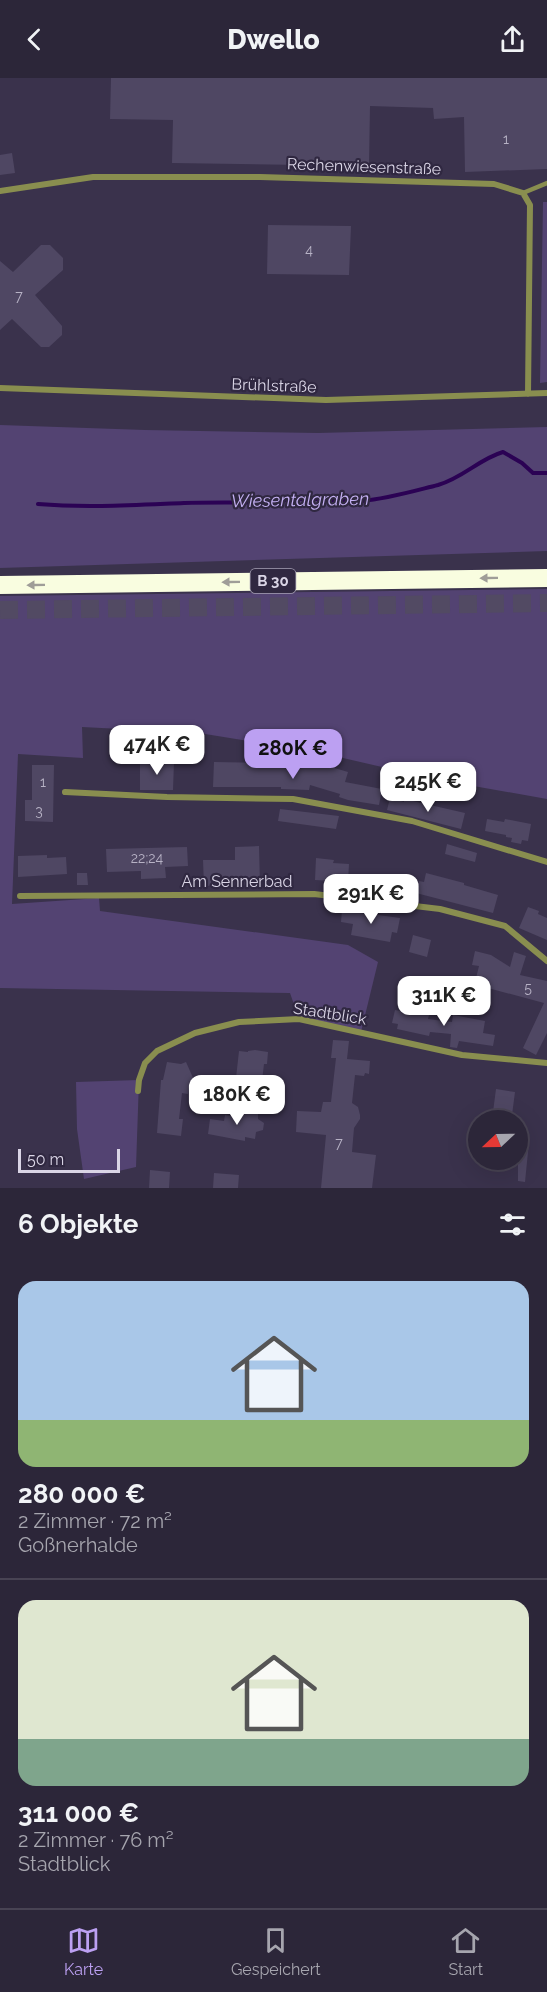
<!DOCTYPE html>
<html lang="de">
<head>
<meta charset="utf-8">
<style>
	:root { --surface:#2c2639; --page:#342e41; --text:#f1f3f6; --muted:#a6a5ae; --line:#484353; --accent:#bca0f2 }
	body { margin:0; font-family:Raleway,sans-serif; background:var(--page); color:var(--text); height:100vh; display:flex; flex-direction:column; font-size:22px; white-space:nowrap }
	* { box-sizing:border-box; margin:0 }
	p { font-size:20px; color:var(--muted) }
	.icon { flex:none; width:33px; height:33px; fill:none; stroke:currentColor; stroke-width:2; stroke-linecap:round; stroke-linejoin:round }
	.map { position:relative; height:1110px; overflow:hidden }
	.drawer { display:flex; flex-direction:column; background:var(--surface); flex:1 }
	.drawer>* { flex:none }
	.needle { width:39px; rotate:248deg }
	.fabs { position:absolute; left:468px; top:1032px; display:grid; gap:12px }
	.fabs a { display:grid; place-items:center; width:60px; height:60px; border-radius:50%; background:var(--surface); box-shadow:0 6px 24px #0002,0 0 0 2px var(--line); font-size:30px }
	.scale { position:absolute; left:18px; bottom:15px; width:102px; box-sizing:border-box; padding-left:6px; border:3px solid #dad5e6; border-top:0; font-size:16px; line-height:21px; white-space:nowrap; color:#dad5e6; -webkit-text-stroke:4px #302841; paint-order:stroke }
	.price { position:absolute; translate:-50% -51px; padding:0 14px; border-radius:12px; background:#fff; color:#222; font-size:20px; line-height:39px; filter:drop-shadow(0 2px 3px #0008) }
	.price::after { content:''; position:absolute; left:50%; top:36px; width:18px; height:14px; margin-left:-9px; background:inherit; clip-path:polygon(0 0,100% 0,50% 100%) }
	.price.selected { background:var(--accent); color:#111 }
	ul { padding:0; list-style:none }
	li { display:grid; align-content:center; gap:12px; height:318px; padding:0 18px }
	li+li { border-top:2px solid var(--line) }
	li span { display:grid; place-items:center; height:186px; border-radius:18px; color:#555 }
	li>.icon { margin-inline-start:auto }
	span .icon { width:108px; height:108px; fill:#fffc; stroke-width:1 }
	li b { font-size:26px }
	h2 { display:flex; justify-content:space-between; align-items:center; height:72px; padding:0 18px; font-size:26px }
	header { display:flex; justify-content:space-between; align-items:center; height:78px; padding:0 18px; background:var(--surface); font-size:27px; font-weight:800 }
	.dock { display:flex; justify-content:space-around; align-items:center; height:84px; border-top:2px solid var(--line); background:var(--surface); font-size:16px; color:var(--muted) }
	.dock a { display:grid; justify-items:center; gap:3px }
	.dock .selected { color:var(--accent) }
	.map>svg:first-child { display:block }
	.green { fill:#534372 }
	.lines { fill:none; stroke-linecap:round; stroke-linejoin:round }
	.stream { stroke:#2b0254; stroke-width:4 }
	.building { fill:#4f4763 }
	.highway-tunnel { stroke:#524a63; stroke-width:18; stroke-dasharray:18 9; stroke-linecap:butt }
	.lane { stroke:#898e4f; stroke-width:4.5 }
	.street { stroke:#898e4f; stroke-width:6 }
	.highway { stroke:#f9fde0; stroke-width:18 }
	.oneway { fill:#9f9d98 }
	.labels { text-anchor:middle; stroke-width:4.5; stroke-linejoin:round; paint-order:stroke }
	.number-label { font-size:14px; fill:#b7b2c5 }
	.shield { fill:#302841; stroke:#a7a1b4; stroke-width:1.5 }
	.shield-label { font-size:15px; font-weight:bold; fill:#dad5e6 }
	.street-label { font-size:16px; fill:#dad5e6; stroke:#302841 }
	.water-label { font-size:18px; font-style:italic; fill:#c5b1f4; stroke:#302841 }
</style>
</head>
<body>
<header><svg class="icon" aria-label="back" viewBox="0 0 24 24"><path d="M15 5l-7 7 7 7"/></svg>Dwello<svg class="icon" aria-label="share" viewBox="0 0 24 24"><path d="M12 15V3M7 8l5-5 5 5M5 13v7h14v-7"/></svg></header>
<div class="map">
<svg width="547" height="1110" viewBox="0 0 547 1110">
	<rect width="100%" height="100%" fill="#3a324c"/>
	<path class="green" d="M543,124H547V304L540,305Z
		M0,347L145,352L318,355L547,349V473L0,490Z
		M547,511V721L434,701L317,674L199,655L82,649L83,680L18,676L12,826L99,820L100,833L348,867L378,884L361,954L299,941L290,915L0,910V518Z
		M139,1002L136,1089L84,1101L77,1051L76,1004Z"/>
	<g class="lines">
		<path class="stream" d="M38,426C86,430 135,427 184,425C211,424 239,425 266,424C278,423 291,421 303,421C323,420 342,424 362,423C387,421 414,413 438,407C463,400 479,381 503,374L522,385L533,395H547"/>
	</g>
	<path class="building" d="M111,0H547V91L465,94L464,39L434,41L433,30L370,28L369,88L172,85L173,42L110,41Z
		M12,75L15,95L0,97V77Z
		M268,147L351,148L349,197L267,196Z
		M41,167H50L63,180V192L35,217L62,248V257L49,269H41L12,241L0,252V183L13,194Z
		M140,683L174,684L173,712H140Z
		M214,684L265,685V688L320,689L321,686L348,694L345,704L382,711L379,727L348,722L339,719L340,716L310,707L309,712L281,711V709H213Z
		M32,687H54L53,744L25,743V722H32Z
		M390,720L404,724V721L465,735L461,751L387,732Z
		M280,731L339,738L336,751L278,743Z
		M487,741L504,744L505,741L531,746L528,763L522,762L521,766L511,764L512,760L506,759V757L485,753Z
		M447,766L477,775L475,784L445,776Z
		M259,768L260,807L204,808L203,782H235V769Z
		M187,769L188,788L165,789L166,800L141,801V793L107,794L106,771Z
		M47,777V780L66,779L67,796L18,799V778Z
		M316,780L334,782L333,785L349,786L348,804L315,802Z
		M77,795H87L88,807H77Z
		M426,795L464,805V807L498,817L493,835L416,815L419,803L424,804Z
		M528,829L539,833L538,836L547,840V862L519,850Z
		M342,832L400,840L397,855L392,854L390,864L351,857L353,846L341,844Z
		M413,857L431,862L427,879L409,874Z
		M475,873L491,877L510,889L514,874L526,878L520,897L547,903V955L536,977L523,970L544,925L488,910L489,903L476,900L479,888L472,887Z
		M402,929L412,931L411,933L429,937L428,941L452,944L453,937L485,943L483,955L495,957L493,968L459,963L457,970L450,969L451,956L430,954L429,958L397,951L398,946L392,945L395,932L401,933Z
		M333,962L349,963L347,981L370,983L369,996L365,995L364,998L355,997L352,1025L358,1029L360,1037V1041L354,1050L352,1074L376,1077L372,1110H321L326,1057L296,1054L297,1033L321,1034L323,1024H331L336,980H331Z
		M255,972L268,974L267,986H264L262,1003L236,1000L239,973L248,974V973Z
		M167,984L181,986L186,984L194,1002L190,1003L188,1016L182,1015L179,1041H183L181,1058L157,1055L161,1002H163Z
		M496,1011L515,1014L512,1037L493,1034Z
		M232,1031L258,1034V1041L264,1045L263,1052L256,1054L255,1061L245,1059V1063L208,1056L210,1041L224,1043L225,1037L231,1038Z
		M518,1063L529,1064L525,1104L518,1103Z
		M150,1092L170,1094L169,1110H149Z
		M214,1095L239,1097L238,1110H213Z"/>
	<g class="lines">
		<path class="highway-tunnel" d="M0,532L547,525"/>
		<path class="lane" d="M523,115L547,105"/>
		<path class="street" d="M0,113L93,99H260L494,106L523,115L530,127L528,316
			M0,310L326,322L547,315
			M65,714L167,719L293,721L412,743L547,784
			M20,818L314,816L440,831L505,848L547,883
			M138,1013L139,1002L145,985L157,973L195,955L239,944L299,941L462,977L547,985"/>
		<path class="highway" d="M0,507L547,500"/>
	</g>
	<defs><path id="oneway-solid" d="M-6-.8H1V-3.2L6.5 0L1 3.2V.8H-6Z" transform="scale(1.5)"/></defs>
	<g class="oneway">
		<use href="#oneway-solid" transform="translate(489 500) rotate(179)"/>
		<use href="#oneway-solid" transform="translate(231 504) rotate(179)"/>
		<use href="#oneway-solid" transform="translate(36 507) rotate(179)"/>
	</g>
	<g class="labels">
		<g class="number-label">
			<text x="506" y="66">1</text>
			<text x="309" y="177">4</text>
			<text x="19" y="223">7</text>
			<text x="43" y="709">1</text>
			<text x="39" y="738">3</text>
			<text x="147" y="785">22;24</text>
			<text x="528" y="915">5</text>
			<text x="339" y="1070">7</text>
		</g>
		<rect class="shield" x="250.5" y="491" width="45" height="24" rx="4.5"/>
		<g class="shield-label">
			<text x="273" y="508">B 30</text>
		</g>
		<g class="street-label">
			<text transform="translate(364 88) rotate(2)" y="6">Rechenwiesenstraße</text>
			<text transform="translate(274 307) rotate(2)" y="6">Brühlstraße</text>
			<text x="237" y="809">Am Sennerbad</text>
			<text transform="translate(330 935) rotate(9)" y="6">Stadtblick</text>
		</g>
		<g class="water-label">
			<text transform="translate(300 422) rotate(-1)" y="6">Wiesentalgraben</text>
		</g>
	</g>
</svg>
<div class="fabs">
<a><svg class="needle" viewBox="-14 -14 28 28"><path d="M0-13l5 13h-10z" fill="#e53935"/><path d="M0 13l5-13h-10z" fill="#a6a5ae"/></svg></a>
</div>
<div class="scale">50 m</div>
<b class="price" style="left:157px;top:698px">474K €</b>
<b class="price selected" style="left:293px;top:702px">280K €</b>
<b class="price" style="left:428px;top:735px">245K €</b>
<b class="price" style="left:371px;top:847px">291K €</b>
<b class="price" style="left:444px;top:949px">311K €</b>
<b class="price" style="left:237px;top:1048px">180K €</b>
</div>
<section class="drawer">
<h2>6 Objekte<svg class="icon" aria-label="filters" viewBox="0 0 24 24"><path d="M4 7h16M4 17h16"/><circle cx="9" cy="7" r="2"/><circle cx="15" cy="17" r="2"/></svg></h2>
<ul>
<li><span style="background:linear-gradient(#a9c7e8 75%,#8fb573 0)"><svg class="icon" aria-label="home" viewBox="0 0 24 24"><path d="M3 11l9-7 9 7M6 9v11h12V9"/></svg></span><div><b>280 000 €</b><p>2 Zimmer · 72 m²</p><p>Goßnerhalde</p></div></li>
<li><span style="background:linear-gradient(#dfe7d0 75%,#7fa58c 0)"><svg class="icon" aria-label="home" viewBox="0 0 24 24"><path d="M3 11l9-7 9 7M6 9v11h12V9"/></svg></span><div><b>311 000 €</b><p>2 Zimmer · 76 m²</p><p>Stadtblick</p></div></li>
</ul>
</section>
<nav class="dock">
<a class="selected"><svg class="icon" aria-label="map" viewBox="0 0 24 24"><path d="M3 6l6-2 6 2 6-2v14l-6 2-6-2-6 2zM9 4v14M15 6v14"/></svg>Karte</a>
<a><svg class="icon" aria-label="saved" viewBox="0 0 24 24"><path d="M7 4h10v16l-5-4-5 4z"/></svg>Gespeichert</a>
<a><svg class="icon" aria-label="home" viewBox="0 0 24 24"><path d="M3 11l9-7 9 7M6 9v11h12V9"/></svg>Start</a>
</nav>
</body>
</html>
